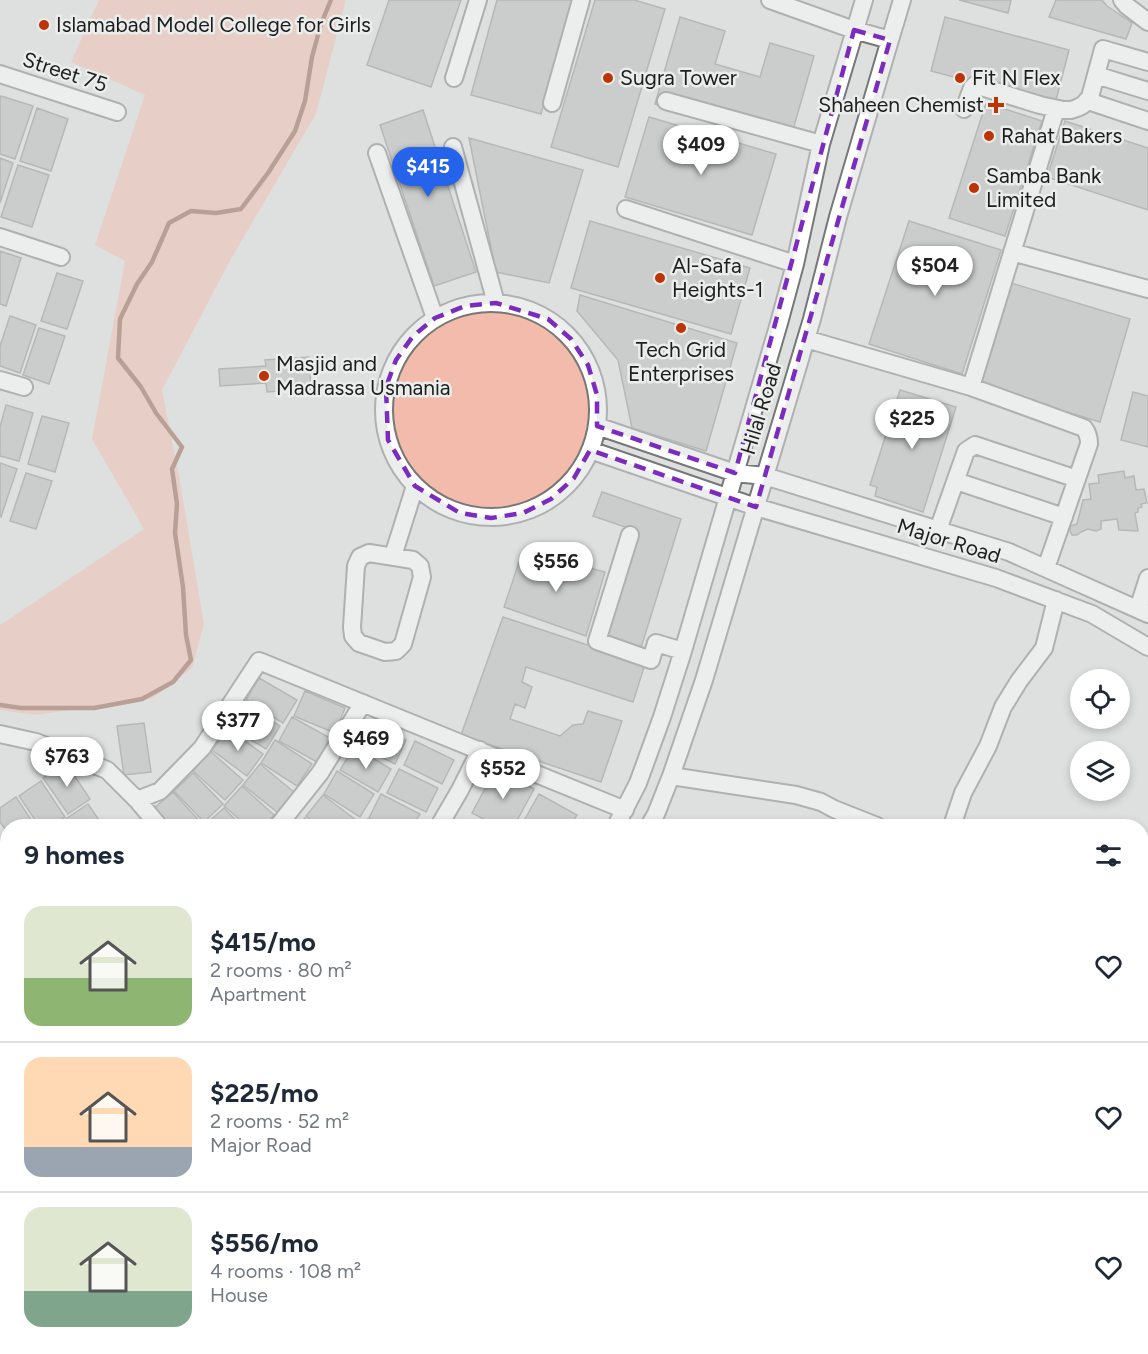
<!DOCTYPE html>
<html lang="en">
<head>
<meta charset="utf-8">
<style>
	:root { --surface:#fff; --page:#f2f2f3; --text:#1f2937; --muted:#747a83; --line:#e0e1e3; --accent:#2563eb }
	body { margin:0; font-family:Figtree,sans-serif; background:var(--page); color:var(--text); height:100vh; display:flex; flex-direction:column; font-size:22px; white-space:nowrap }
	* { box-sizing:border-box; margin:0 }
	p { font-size:20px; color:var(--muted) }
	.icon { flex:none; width:33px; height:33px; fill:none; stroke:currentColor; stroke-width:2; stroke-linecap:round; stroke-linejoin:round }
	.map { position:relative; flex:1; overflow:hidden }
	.sheet { position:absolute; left:0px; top:819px; width:1149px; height:536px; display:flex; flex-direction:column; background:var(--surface); border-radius:24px 24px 0 0; box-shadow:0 3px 9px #0003 }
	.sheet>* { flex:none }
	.buttons { position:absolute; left:1070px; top:669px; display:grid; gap:12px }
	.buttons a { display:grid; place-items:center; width:60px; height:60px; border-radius:50%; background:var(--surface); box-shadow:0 3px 9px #0003; font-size:30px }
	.price { position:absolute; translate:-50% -51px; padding:0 14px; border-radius:21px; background:#fff; color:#222; font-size:20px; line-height:39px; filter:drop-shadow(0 2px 3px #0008) }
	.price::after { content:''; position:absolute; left:50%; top:36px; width:18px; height:14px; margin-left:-9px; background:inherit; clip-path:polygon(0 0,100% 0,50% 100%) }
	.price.active { background:var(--accent); color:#fff }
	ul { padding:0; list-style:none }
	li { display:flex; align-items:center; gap:18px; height:150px; padding:0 24px }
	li+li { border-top:2px solid var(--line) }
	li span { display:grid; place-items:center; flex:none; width:168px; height:120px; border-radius:18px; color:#555 }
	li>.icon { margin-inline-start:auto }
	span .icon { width:72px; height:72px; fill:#fffc; stroke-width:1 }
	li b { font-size:26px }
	h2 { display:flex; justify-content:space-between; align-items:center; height:72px; padding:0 24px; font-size:26px }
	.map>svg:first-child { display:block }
	.green { fill:#f3bbac }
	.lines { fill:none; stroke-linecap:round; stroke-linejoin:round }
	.stream { stroke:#8f5242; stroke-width:4.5 }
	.building { fill:#b4b7b5; stroke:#858887; stroke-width:1.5 }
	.minor-casing { stroke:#757877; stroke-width:20 }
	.minor { stroke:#fff; stroke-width:16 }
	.marked { fill:none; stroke:#7b2cbf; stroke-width:4.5; stroke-dasharray:12 8; stroke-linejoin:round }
	.poi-dot { fill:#bd3404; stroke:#eaedec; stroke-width:2 }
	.labels { text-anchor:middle; stroke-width:5; stroke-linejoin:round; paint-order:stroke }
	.poi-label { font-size:21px; fill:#1c1d1c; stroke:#eaedec; text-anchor:start }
	.street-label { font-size:21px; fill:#1c1d1c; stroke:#eaedec }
</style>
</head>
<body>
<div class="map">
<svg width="1148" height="1354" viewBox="0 0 1148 1354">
	<rect width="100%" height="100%" fill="#dde0df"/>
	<path class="green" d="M99,0H346L316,114L232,257L162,390L179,476L204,624L192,668L153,698L36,715L0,710V625L144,529L92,439L125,261L95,245L145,95L71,62Z
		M391 410a99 99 0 1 1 198 0a99 99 0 1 1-198 0Z"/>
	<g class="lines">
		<path class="stream" d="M0,705L21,708H94L142,699L173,682L191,660L186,635L183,587L175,533L177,504L172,469L182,447L156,413L141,387L118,358L120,319L137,284L152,262L169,223L191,211L216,213L241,209L268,173L295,131L305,101L312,57L321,24L331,0
			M1142,1149L1148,1147
			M1054,1347L1058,1354"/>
	</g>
	<path class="building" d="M389,0H461L431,87L367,65Z
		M497,0H572L541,114L471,95Z
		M595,0H634L665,9L618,167L551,147Z
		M959,0H1011L1008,13Z
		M1056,0H1102L1107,6L1132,23L1126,39L1049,17Z
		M680,17L725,31L715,64L760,77L770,43L814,56L789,144L655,104Z
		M945,17L1069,50L1055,104L931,71Z
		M1,96L33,106L15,159L0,154V100Z
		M986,103L1042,121L1005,236L949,218Z
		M37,108L68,119L51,171L20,161Z
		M423,110L476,272L434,286L380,125Z
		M649,117L776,154L752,235L625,197Z
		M1065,121L1148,148V210L1047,177Z
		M469,138L583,170L549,283L496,272Z
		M0,158L13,163L0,203Z
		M18,165L49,175L32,227L1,217Z
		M590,221L750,268L731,334L571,288Z
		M909,221L1001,250L962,374L869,344Z
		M0,251L21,258L6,306L0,304Z
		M57,273L83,281L67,329L41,321Z
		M1008,282L1130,319L1100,422L977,385Z
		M580,295L737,343L706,451L632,428L618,360L577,311Z
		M10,316L36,325L20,373L0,366V346Z
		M39,328L65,336L49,384L23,375Z
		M309,357L311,389L267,392L266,383L220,386L219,369L266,366L265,360Z
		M900,390L956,407L923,512L875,496L877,487L870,485Z
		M1133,392L1148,396V447L1121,440Z
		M6,405L33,413L19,461L0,456V427Z
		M42,416L69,423L55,472L28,464Z
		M0,463L17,469L1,517L0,516Z
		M1124,471L1125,478L1134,476L1136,490L1144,489L1147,503L1141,504L1142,507L1138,508V512L1135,513L1138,531L1119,530L1117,519L1101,521V529L1096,531L1088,529L1081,532L1077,535H1072L1070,531V526L1077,524L1083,500L1091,499L1089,484L1099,483L1098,475Z
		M26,473L52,481L36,529L10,521Z
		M602,492L681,519L640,651L604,638L637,531L593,516Z
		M544,556L605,572L586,636L504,607L519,562Z
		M503,617L645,664L633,702L526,667L522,682L532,687L525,708L515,704L510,719L560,736L573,725L583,724L588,711L622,721L601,782L461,735Z
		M259,678L297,700L283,723L246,700Z
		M305,691L345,708L335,733L294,716Z
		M243,703L280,726L266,749L229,726Z
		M292,717L330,738L317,762L279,741Z
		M368,721L406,740L395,764L356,745Z
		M144,723L151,772L124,775L117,726Z
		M228,729L263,754L247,776L212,750Z
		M275,740L312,764L297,786L261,763Z
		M415,741L454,760L442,784L404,765Z
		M354,747L391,769L378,792L340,770Z
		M210,751L243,780L225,800L193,771Z
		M66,763L90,799L68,814L43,778Z
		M260,764L294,792L277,812L243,785Z
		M496,768L534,789L514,826H497L472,813Z
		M399,769L438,788L426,812L387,793Z
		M337,771L374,794L360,817L324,794Z
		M193,773L223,804L204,822L174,791Z
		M41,781L65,817L51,826H39L19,796Z
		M242,786L274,815L264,826H247L224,806Z
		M173,792L202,824L199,826H168L153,809Z
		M381,794L420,814L413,826H386L369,818Z
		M539,794L577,815L570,826H521Z
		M323,795L357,821L353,826H320L306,816Z
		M16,797L35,826H8V833L0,822V808Z
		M88,804L103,826H71L66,819Z
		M224,808L241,826H204Z
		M305,818L314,826H297Z
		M367,819L379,826H362Z
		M0,935L8,936V1142L2,1146L0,1145Z
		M1148,986V1024L1142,1016V991Z
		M8,1159V1237L0,1236V1169L1,1165Z
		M129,1347H207L210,1351L205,1354H132Z
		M337,1347H357L344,1354H341Z
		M359,1347H388L392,1354H346Z
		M406,1347H424L411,1354H409Z
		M439,1347H451L455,1354H426Z
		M502,1347H552L555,1353L504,1354L501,1348Z
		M576,1347H615L619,1354H568L567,1352Z"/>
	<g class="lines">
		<g class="minor-casing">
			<path id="minor" d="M770,0L854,30L890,40
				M1122,0L1127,6L1148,22
				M1148,62L1103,49L1090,97L1094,103L1148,121
				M0,74L117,112
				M1096,75L1148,91
				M454,78L478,0
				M666,101L821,144
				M552,103L581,0
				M964,109L972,88L975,85L1040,105L1063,110H1071L1077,108L1083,105L1090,97
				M453,147L496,303
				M377,153L435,318
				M626,209L795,264
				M0,237L61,257
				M1012,252L1148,289
				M384 410a107 107 0 1 1 214 0a107 107 0 1 1-214 0Z
				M806,339L971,387
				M0,380L24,387
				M597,426L735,473L765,476L1009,552L1148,614
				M590,450L756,507L996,578L1092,614L1148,647
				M956,481L1064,517
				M938,530L966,451L975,445L1077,479
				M630,535L597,641L651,660L656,643L683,651
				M369,553L413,560L420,566L422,577L403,644L396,651L385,652L359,643L353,636L352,627L356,566L360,557Z
				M393,556L415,486
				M1046,568L1089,444C1089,437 1088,433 1084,428L971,387L1056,109
				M1138,609L1148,578
				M0,734L36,742L107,770L137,800L159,826
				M671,776L796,795L821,802L834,809L877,826
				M137,800L160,791L202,748L259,661L625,810
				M278,826L320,773L363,703
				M439,826L460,790L480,750
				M616,826L638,783L662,717L683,651L779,323L795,264L821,144L864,0
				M649,826L656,814L671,776L704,680L812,319L838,217L887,50L902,0
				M952,826L963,793L988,746L1003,707L1019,681L1044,648L1056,600
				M1142,944L1148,934
				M0,1339L8,1335
				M112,1347L115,1354
				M312,1347L316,1354
				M475,1347L479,1354
				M644,1347L647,1354
				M37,1354L49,1347"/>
		</g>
		<use href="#minor" class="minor"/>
	</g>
	<path d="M0 0H1148V1354H0ZM854,30L890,40L756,507L590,450L574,478L551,499L523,513L491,518L460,513L415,486L388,440L386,387L396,360L413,336L435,318L465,306L496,303L548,319L571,339L588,365L597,395V426L735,473Z" fill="#dde0df" fill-opacity=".55" fill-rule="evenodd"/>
	<path class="marked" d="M854,30L890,40L756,507L590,450L574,478L551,499L523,513L491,518L460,513L415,486L388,440L386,387L396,360L413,336L435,318L465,306L496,303L548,319L571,339L588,365L597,395V426L735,473Z"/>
	<g class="poi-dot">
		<circle cx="44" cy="25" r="6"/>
		<circle cx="608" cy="78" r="6"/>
		<circle cx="960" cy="78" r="6"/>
		<path d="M993 96h6v6h6v6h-6v6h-6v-6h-6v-6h6z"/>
		<circle cx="989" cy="136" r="6"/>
		<circle cx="974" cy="188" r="6"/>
		<circle cx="660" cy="278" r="6"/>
		<circle cx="681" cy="328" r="6"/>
		<circle cx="264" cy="376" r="6"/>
	</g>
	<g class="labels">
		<g class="poi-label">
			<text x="56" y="32">Islamabad Model College for Girls</text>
			<text x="620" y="85">Sugra Tower</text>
			<text x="972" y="85">Fit N Flex</text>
			<text x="984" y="112" text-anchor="end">Shaheen Chemist</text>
			<text x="1001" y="143">Rahat Bakers</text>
			<text x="986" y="183">Samba Bank<tspan x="986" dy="24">Limited</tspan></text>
			<text x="672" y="273">Al-Safa<tspan x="672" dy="24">Heights-1</tspan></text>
			<text x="681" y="357" text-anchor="middle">Tech Grid<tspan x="681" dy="24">Enterprises</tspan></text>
			<text x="276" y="371">Masjid and<tspan x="276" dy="24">Madrassa Usmania</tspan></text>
		</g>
		<g class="street-label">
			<text transform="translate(65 72) rotate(18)" y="7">Street 75</text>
			<text transform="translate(761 409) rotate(-73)" y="7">Hilal Road</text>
			<text transform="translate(949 541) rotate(17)" y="7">Major Road</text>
		</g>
	</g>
</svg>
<div class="buttons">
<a><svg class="icon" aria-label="locate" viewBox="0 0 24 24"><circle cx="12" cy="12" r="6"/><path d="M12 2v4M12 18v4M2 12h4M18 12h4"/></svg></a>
<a><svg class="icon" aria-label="layers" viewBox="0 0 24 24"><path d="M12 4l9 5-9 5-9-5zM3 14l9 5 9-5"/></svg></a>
</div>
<b class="price" style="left:701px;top:176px">$409</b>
<b class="price active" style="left:428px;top:198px">$415</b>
<b class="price" style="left:935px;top:297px">$504</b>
<b class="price" style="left:912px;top:450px">$225</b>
<b class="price" style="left:556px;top:593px">$556</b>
<b class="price" style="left:238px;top:752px">$377</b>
<b class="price" style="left:366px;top:770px">$469</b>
<b class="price" style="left:67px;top:788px">$763</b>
<b class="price" style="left:503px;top:800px">$552</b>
<section class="sheet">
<h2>9 homes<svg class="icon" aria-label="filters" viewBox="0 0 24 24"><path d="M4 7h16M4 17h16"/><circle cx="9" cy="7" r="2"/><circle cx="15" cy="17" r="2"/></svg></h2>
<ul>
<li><span style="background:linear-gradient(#dfe7d0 60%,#8fb573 0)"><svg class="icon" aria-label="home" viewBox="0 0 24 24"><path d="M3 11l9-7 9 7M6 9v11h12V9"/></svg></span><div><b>$415/mo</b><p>2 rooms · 80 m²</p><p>Apartment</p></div><svg class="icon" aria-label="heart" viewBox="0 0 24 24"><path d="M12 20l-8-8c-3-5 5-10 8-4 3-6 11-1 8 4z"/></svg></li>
<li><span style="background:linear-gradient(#ffd9b3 75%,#9aa5b1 0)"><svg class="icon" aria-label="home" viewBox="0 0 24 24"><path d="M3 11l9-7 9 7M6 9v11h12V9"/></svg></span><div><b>$225/mo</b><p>2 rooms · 52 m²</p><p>Major Road</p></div><svg class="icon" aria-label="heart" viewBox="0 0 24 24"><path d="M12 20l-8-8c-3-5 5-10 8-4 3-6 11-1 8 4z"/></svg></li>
<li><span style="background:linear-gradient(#dfe7d0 70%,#7fa58c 0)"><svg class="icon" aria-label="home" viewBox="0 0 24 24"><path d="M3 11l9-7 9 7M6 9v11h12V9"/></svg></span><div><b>$556/mo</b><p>4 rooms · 108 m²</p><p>House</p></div><svg class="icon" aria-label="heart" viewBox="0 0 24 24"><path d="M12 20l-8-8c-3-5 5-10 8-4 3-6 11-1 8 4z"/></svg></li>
</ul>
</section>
</div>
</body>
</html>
